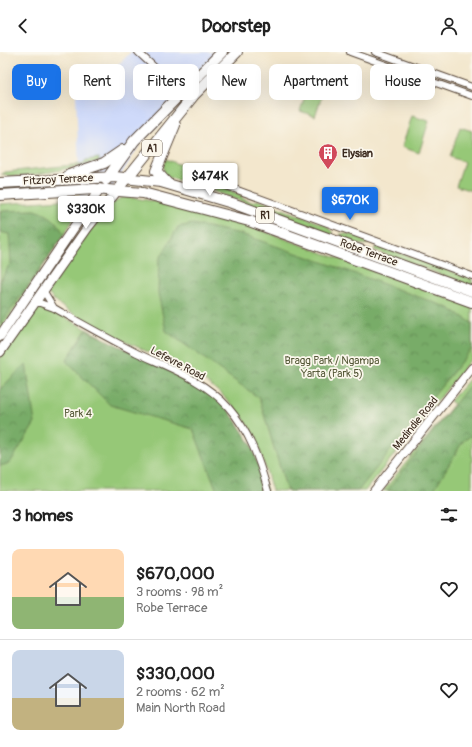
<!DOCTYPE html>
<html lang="en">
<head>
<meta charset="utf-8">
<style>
	:root { --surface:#fff; --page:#f6f6f6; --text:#222; --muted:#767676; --line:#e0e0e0; --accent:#1a73e8 }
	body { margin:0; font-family:Pangolin,sans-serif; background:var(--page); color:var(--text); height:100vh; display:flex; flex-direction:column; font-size:15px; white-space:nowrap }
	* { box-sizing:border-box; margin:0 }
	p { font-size:13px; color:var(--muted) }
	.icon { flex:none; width:22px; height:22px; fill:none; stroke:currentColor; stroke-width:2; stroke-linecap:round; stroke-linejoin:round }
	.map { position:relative; height:439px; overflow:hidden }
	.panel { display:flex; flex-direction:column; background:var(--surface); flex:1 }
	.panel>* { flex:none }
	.hud { position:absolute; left:12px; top:12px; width:448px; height:36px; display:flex; gap:8px }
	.price { position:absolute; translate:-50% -34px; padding:0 9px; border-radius:4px; background:#fff; color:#222; font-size:13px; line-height:26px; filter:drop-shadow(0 1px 2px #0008) }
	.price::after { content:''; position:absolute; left:50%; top:24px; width:12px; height:9px; margin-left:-6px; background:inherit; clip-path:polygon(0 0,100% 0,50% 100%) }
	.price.on { background:var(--accent); color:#fff }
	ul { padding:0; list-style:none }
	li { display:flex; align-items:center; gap:12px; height:100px; padding:0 12px }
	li+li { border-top:1px solid var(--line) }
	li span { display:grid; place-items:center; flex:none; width:112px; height:80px; border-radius:8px; color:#555 }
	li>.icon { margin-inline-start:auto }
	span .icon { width:48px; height:48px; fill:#fffc; stroke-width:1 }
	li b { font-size:17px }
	h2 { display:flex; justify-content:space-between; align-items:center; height:48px; padding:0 12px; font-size:17px }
	.pill { padding:0 14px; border-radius:8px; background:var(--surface); box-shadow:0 4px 16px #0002; font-size:14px; line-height:36px }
	.pill.on { background:var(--accent); color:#fff }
	header { display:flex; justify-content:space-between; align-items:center; height:52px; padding:0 12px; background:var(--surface); font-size:18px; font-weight:800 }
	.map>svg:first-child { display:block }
	.built { fill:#cfdafa }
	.green { fill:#96c877; stroke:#68794a }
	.forest { fill:url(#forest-crowns); stroke:#5a6b43 }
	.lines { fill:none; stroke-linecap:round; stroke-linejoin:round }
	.minor-casing { stroke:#574638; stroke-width:8 }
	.tertiary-casing { stroke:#574638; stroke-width:10 }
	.secondary-casing { stroke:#574638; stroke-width:11 }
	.trunk-casing { stroke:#574638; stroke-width:12 }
	.minor { stroke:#fff; stroke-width:6 }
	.tertiary { stroke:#fff; stroke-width:8 }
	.secondary { stroke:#fff; stroke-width:9 }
	.trunk { stroke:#fff; stroke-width:10 }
	.labels { text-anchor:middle; stroke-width:3.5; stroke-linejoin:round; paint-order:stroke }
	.shield { fill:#fbf7ec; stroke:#75685c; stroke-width:1 }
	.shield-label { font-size:10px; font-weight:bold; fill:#3b2a1e }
	.poi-label { font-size:11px; font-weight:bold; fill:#3b2a1e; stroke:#fbf7ec; text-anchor:start }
	.street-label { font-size:11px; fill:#3b2a1e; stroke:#fbf7ec }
	.park-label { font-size:11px; fill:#565939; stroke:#fbf7ec }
</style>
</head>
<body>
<header><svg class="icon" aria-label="back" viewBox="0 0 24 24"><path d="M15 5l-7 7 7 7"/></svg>Doorstep<svg class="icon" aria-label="person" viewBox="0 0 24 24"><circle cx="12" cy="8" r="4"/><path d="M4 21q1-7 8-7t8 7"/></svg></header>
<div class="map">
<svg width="472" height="439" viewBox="0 0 472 439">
	<defs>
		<pattern id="forest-crowns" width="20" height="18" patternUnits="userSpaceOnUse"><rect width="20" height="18" fill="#78ac68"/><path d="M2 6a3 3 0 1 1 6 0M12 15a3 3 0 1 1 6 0" fill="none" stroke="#648c55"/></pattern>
	</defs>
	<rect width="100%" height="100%" fill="#fbf7ec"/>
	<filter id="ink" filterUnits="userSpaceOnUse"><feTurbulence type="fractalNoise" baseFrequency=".025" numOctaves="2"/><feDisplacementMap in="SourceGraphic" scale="8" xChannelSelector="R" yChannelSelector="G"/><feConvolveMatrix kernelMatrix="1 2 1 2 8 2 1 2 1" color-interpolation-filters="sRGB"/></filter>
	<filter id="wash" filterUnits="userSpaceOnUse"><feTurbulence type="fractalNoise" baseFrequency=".012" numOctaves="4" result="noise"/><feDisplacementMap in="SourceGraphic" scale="16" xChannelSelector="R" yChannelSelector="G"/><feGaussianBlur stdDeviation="0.9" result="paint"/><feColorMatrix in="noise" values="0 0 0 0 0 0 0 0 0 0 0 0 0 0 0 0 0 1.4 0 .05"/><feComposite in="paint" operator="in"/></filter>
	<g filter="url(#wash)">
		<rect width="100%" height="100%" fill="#f3e7cd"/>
		<path class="built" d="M131,0H138L143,4L147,0H232L140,92L108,143L80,145L76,43H88Z"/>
		<path class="green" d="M310,30L325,35L315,64L300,59Z
			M412,64L429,69L419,101L402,95Z
			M460,75L472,79V139L456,134L464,110L450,105Z
			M99,106V109C80,115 18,128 1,123L5,120L82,112L86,108Z
			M166,107L199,121L198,126L208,131L209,133L202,134L166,125L162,122L164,120L163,114Z
			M217,136L226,137L241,143L243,147L252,150L258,148L326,173L333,181L332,183L213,139Z
			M124,145C165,148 205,165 247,173L472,255V306L365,439H272C264,412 258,383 239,361C227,346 212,333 195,323C170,308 55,262 48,240C59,223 107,147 124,145Z
			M77,147L81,148L82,152L64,183L0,279V152Z
			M340,182C349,181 362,184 368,192C358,194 347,190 340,182Z
			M376,195H384L472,227V234L374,198Z
			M40,252L135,303L267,439H0V304L36,253Z
			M472,324V439H383L454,352L450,349Z"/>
		<path class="forest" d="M35,158C50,163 57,168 64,183L0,273V229L11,210L9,182L0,180V159Z
			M193,172L241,182L334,214L449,256L472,271V296L358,439H287L259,346L166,279L158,241L159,208L178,175Z
			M86,278L191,329L216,345L227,356L251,392L267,439H217L193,377L110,353L66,309Z
			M26,312L35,371L10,411L0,414V337Z
			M472,330V383L463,389L433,439H387Z"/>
	</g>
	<g filter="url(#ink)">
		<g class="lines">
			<g class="minor-casing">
				<path id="minor" d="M138,0L181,40
					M350,0L472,44
					M375,0L472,35
					M197,139L221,132L472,224
					M43,238L54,256
					M34,251H40L54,256C81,271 109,287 137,301C169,316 204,328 228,355C250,380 259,408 268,439"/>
			</g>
			<g class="tertiary-casing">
				<path id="tertiary" d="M374,439L472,316"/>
			</g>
			<g class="secondary-casing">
				<path id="secondary" d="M0,284L100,137
					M0,300L88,175L128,125"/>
			</g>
			<g class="trunk-casing">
				<path id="trunk" d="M69,123L104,111L123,98
					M128,125L194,43L237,0
					M106,128L134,89L222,0
					M0,131L115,125L161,130L232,151L472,239
					M167,131L156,119L175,73
					M0,143L95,137L143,141L249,169L472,250"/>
			</g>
			<use href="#minor" class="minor"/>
			<use href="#tertiary" class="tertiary"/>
			<use href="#secondary" class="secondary"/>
			<use href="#trunk" class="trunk"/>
		</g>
	</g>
	<defs>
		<g id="building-pin" transform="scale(1)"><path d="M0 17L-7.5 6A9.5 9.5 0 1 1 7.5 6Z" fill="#d1495b" stroke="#fbf7ec"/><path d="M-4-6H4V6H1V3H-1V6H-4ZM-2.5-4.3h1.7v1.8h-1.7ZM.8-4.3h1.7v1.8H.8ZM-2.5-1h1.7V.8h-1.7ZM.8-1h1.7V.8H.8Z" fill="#fff"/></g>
	</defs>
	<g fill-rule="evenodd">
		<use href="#building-pin" x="328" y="101"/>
	</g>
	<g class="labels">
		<g class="shield">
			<rect x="142" y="88" width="20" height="16" rx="3"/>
			<rect x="256" y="155" width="18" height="16" rx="3"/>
		</g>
		<g class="shield-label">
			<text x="152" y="100">A1</text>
			<text x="265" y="167">R1</text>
		</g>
		<g class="poi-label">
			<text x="342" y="105">Elysian</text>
		</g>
		<g class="street-label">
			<text transform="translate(58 127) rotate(-3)" y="4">Fitzroy Terrace</text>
			<text transform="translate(369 200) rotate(20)" y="4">Robe Terrace</text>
			<text transform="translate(178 311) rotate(28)" y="4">Lefevre Road</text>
			<text transform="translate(415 371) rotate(-51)" y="4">Medindie Road</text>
		</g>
		<g class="park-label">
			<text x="332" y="312">Bragg Park / Ngampa<tspan x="332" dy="13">Yarta (Park 5)</tspan></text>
			<text x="78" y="365">Park 4</text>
		</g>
	</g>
</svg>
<b class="price" style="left:210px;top:145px">$474K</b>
<b class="price on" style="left:350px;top:169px">$670K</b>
<b class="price" style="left:86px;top:178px">$330K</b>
<div class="hud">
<a class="pill on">Buy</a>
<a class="pill">Rent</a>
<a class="pill">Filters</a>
<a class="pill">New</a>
<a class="pill">Apartment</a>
<a class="pill">House</a>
</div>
</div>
<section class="panel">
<h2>3 homes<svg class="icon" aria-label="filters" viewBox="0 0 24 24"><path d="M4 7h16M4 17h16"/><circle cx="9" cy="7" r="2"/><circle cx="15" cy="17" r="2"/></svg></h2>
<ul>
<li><span style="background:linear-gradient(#ffd9b3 60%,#8fb573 0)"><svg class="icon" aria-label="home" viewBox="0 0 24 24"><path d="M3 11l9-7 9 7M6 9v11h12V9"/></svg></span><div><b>$670,000</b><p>3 rooms · 98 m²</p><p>Robe Terrace</p></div><svg class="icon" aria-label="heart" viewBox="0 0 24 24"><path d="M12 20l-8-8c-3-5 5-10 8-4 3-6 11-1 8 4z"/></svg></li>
<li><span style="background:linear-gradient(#c9d6e8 60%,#c2b280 0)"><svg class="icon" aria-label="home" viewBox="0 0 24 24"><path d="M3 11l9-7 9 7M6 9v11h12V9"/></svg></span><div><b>$330,000</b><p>2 rooms · 62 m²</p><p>Main North Road</p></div><svg class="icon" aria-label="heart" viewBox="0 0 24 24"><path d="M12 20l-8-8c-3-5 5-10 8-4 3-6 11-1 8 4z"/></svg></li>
</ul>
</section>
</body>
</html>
